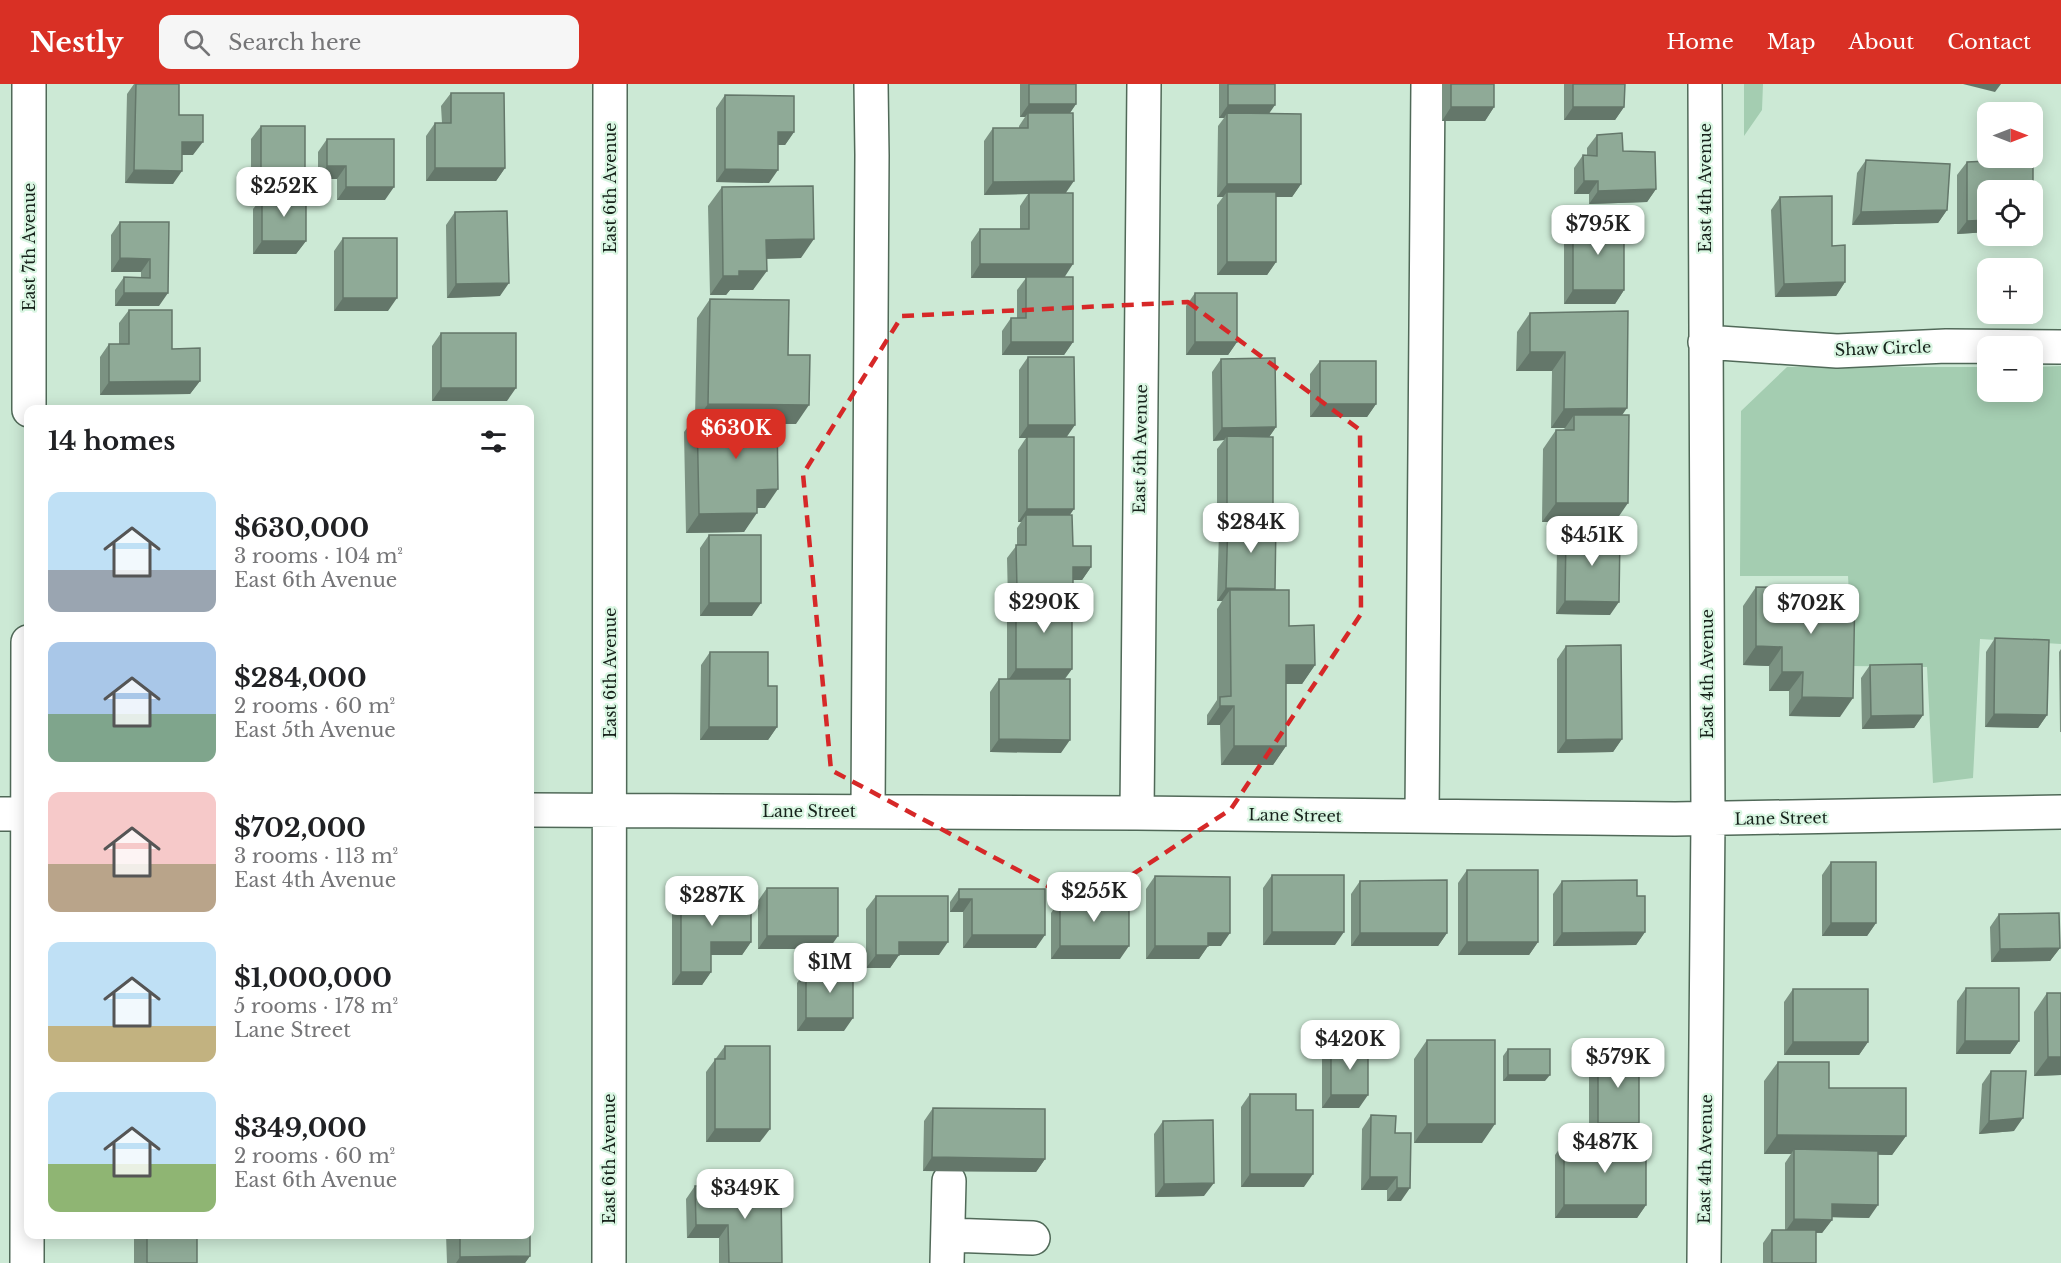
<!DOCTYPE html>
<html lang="en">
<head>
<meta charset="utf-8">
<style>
	:root { --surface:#fff; --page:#f6f6f6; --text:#202124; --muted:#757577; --accent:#d93025 }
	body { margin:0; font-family:"Libre Baskerville",serif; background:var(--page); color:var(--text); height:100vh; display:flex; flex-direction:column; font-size:22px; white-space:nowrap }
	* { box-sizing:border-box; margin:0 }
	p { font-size:20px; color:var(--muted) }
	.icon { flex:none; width:33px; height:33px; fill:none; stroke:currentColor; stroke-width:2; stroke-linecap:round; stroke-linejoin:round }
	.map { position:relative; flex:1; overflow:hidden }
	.sheet { position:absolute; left:24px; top:321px; width:510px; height:834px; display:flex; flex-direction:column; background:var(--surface); border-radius:12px; box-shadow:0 3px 15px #0003 }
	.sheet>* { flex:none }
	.needle { width:39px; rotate:90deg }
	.fabs { position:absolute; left:1977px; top:18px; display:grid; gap:12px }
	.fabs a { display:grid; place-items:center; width:66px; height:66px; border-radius:12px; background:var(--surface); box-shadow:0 3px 15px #0003; font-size:30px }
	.price { position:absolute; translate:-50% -51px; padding:0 14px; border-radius:12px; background:#fff; color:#222; font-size:20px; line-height:39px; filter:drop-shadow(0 2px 3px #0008) }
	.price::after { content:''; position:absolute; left:50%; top:36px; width:18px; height:14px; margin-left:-9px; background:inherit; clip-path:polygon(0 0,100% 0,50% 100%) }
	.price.active { background:var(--accent); color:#fff }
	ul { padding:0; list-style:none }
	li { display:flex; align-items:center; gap:18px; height:150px; padding:0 24px }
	li span { display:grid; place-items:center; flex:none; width:168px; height:120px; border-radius:12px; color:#555 }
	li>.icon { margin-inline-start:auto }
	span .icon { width:72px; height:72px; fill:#fffc; stroke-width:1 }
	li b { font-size:26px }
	h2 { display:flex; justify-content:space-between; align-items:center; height:72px; padding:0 24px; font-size:26px }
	header { display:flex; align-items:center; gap:36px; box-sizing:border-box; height:84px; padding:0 30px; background:var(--accent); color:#fff }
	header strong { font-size:28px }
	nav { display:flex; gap:33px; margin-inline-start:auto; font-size:21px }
	.search { width:420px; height:54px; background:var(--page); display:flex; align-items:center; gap:15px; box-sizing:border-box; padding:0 21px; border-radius:12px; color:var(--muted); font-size:22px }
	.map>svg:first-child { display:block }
	.green { fill:#a4cdb1 }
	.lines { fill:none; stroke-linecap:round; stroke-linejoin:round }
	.minor-casing { stroke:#506958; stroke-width:36 }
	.minor { stroke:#fff; stroke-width:33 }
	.wall { fill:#7b9282 }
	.shaded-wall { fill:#64776a }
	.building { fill:#8faa97; stroke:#64776a; stroke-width:1.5 }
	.marked { fill:none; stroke:#d62828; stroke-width:4.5; stroke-dasharray:12 8; stroke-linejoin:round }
	.labels { text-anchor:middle; stroke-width:4.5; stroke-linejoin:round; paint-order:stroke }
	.street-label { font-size:16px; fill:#17221b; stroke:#d9f6e2 }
</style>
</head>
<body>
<header>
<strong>Nestly</strong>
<div class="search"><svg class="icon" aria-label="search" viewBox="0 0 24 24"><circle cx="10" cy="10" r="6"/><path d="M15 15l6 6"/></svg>Search here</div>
<nav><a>Home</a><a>Map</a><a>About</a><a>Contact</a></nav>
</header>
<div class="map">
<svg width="2061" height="1179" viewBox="0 0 2061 1179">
	<rect width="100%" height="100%" fill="#cce9d5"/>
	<path class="green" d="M1744,0H1763L1762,26L1744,52Z
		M2061,282V560L1980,555L1973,694L1933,699L1927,583L1853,582L1848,492H1740L1741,327L1787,283H1987L1988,308H2032L2033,283Z"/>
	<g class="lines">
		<g class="minor-casing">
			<path id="minor" d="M1705,258L1837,267L1946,262L2060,263
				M29,326V0
				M530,726L1137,729L1675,735L2061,728
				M868,727L872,71L871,0
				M1137,729L1144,0
				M0,730H28
				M1422,732L1428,0
				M948,1151L1033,1154
				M27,1179L28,558
				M609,1179L610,0
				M947,1179L949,1097
				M1704,1179L1708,735L1705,0"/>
		</g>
		<use href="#minor" class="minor"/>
	</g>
	<path class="wall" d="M134,0H179V31L193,71H182L173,100L125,99L127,10Z
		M1020,0H1076V20L1070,29L1066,109L1064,193L1073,258L1064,271H1002V247L1011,234H1017V206L1026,194H971V158L980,145H1020V122L1028,110L984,111V57L993,44H1019V42L1025,33H1020Z
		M1219,0H1275L1269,30L1301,100L1292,113H1276V178L1267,191H1217V121L1223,113H1217L1218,42L1224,34H1219Z
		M1442,0H1494V23L1485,37H1442Z
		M1564,0H1625L1624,23L1615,36H1564Z
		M451,9L505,84L496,97H426V52L435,39H442L441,22Z
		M725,11L794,48L785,61H778L769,99L716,98V24Z
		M261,42L305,103L299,112L306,157L296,170H253V125L260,116H251V55Z
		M1597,51L1623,67L1656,105L1647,118L1589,120V110H1574V84L1583,71H1587V64Z
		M327,55L385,116H337V95H318V68Z
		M1866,76L1947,126L1938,139L1852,141L1857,89Z
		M1967,78L1988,106V148L1957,150V91Z
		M722,103L801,174L766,175L753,206H730L726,211H710L708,122Z
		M1780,113L1832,162L1845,198L1836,212L1775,213L1771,126Z
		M455,128L500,212L447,214L446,141Z
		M120,138H169L159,222H115V206L124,193L141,194V188H111V151Z
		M1573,138L1624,206L1615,220H1564V151Z
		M343,154L388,227H334V167Z
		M1195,209L1237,258L1228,271H1186V222Z
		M710,215L788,271L796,340H777L765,424H757L744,448L686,449L684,348L695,333L697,234Z
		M129,226L172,265L200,297L190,310L100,311V273L109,260H119V239Z
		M1530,229L1622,331L1615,438H1542L1543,365L1556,346H1563L1565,344H1551L1552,287H1516L1517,248Z
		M441,249L507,317H432V262Z
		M1028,273L1066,353L1070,431L1073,462L1091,483L1082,496H1073L1066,515L1072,585L1065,595L1061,669L990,668V608L999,595H1007V528L1014,518H1008L1007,474L1017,461V444L1021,438H1018V366L1026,354H1019V286Z
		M1221,275L1276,343L1269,353L1266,435L1275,505L1289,542L1315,581L1302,600H1286V662L1273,681H1221L1220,641H1207V631L1217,616V525L1222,517H1217L1219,447L1225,437H1217V365L1224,356L1213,357L1212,288Z
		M1320,277L1376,320L1367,333H1310V290Z
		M1566,448L1610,531L1556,530L1557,461Z
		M709,451L752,532H700V464Z
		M1756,503L1840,633L1789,632V607H1769V582L1743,581V522Z
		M1995,554L2047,631L2038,644L1985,643L1986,568Z
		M1566,562L1622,655L1613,668L1557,669V575Z
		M2061,565V648H2060L2059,568Z
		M710,568L768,602L777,643L768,656H700L701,581Z
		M1870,581L1923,631L1914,644L1862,645L1861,594Z
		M1831,778L1876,839L1867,852H1822V791Z
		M1467,786L1538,858L1529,871H1458V799Z
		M1272,791L1335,861H1263V804Z
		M1155,792L1221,862H1208L1199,875H1146V805Z
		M1360,797L1447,849L1438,862H1351V810Z
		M1562,797L1637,812L1645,848L1636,861L1553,862V810Z
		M767,804L829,865H758V817Z
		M959,805L1036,864H963V828H950V818Z
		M681,812L751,858L742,871H711V888L702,901H672V825Z
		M876,812L939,871H899L890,884H866V825Z
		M1060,816L1120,875H1051V829Z
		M1999,830L2060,864L2050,877L1991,878L1990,843Z
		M806,886L844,947H797V899Z
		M1966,904L2019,957L2010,970H1956L1957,917Z
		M1793,905L1868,958L1859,971H1784V918Z
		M2047,909H2061V991L2034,992V928Z
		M1427,956L1482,1059H1414V975Z
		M725,962L760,1058H706V988Z
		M1331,962L1359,1024H1322V975Z
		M1508,965L1545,997H1503V972Z
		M1598,970L1639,1039L1630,1053H1589V983Z
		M1778,978L1829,1004L1906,1052L1892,1071L1878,1070L1869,1134L1832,1133V1136L1822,1149H1816V1179H1763V1159L1772,1146H1785V1079L1791,1070H1764V997Z
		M1991,987L2014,1047L1979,1050L1982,1000Z
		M1250,1010L1296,1026L1304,1103H1241V1023Z
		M933,1024L1045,1075L1036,1088L923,1087L924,1037Z
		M1371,1031L1395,1049L1401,1117H1387V1106H1361L1362,1045Z
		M1163,1037L1204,1112L1155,1113L1154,1050Z
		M1564,1058L1646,1121L1637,1134H1555V1071Z
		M695,1102L782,1179H719V1154H687L686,1115Z
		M134,1150H197V1179H134Z
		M446,1150H530V1172L525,1179H447Z"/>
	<path class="shaded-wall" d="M1963,0H2001L1995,8Z
		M1029,20H1076L1067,33L1028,29L1025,33H1020Z
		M1228,21H1275L1266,34L1227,29L1224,34H1219Z
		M1451,23H1494L1485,37H1442Z
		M1573,23H1624L1615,36H1564Z
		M778,48H794L785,61H769Z
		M182,58H203L193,71H173Z
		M327,82H346L337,95H318Z
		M435,84H505L496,97H426Z
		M725,85L778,86L769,99L716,98Z
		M134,86L182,87L173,100L125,99Z
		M1074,97L1065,110L1029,109L1028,110L984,111L993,98Z
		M1584,97H1598L1589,110H1574Z
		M1227,100H1301L1292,113H1227V108L1223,113H1217Z
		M261,103H305L296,116L262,112L260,116H251Z
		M346,103H394L385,116H337Z
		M1656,105L1647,118L1589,120L1598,107Z
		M1947,126L1938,139L1852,141L1861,128Z
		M1988,136V148L1957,150L1967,137Z
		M814,155L801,174L753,175L766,156Z
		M262,157H306L296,170H253Z
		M120,174L150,175L141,188H111Z
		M1227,178H1276L1267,191H1217Z
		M980,180H1073L1064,194H971Z
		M739,187H767L753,206H730L726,211H710L723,192Z
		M1845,198L1836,212L1775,213L1784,200Z
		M509,199L500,212L447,214L456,200Z
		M1573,206H1624L1615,220H1564Z
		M124,209H168L159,222H115Z
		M343,214H397L388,227H334Z
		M1011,258H1073L1064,271H1002Z
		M1195,258H1237L1228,271H1186Z
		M1530,268H1565L1552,287H1516Z
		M200,297L190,310L100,311L109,298Z
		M441,304H516L507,317H432Z
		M708,320L809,321L796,340L698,339L697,335Z
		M1320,320H1376L1367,333H1310Z
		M1627,324L1614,343L1574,331L1565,344H1551L1564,325Z
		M1028,341H1075L1066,354H1019Z
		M1276,343L1267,356L1227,352L1224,356L1213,357L1222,344Z
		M778,405L765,424H743L757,406Z
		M1556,419H1628L1615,438H1542Z
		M1227,424L1273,425L1264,438L1228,434L1225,437H1217Z
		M1027,425H1074L1065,438L1026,431L1021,438H1018Z
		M757,429L744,448L686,449L699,430Z
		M1073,483H1091L1082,496H1064Z
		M1226,504L1275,505L1266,518L1230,506L1222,517H1217Z
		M1017,505H1073L1064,518L1016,515L1014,518H1008Z
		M1565,517L1619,518L1610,531L1556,530Z
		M709,519H761L752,532H700Z
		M1756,562L1782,563L1769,582L1743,581Z
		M1286,581H1315L1302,600H1273Z
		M1016,585H1072L1062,598H1007Z
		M1782,588H1803L1789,607H1769Z
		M1802,613L1853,614L1840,633L1789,632Z
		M1220,622H1234L1220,641H1207Z
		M1994,630L2047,631L2038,644L1985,643Z
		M1923,631L1914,644L1862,645L1871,632Z
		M709,643H777L768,656H700Z
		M999,655L1070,656L1061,669L990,668Z
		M1622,655L1613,668L1557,669L1566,656Z
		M1234,662H1286L1273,681H1221Z
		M959,815H972L963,828H950Z
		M1831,839H1876L1867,852H1822Z
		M1272,848H1344L1335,861H1263Z
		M1645,848L1636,861L1553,862L1562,849Z
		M1208,849H1230L1221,862H1199Z
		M1360,849H1447L1438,862H1351Z
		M972,851H1045L1036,864H963Z
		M767,852H838L829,865H758Z
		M711,858H751L742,871H702Z
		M899,858H948L939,871H899L890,884H866L876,871Z
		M1467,858H1538L1529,871H1458Z
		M1060,862H1129L1120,875H1051Z
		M1155,862H1208L1199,875H1146Z
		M2060,864L2050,877L1991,878L2000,865Z
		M681,888H711L702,901H672Z
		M806,934H853L844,947H797Z
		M1965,957H2019L2010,970H1956Z
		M1793,958H1868L1859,971H1784Z
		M2048,973H2061V991L2034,992Z
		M1508,991H1550L1545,997H1503Z
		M1331,1011H1368L1359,1024H1322Z
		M2023,1034L2014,1047L1979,1050L1989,1037Z
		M1598,1039H1639L1630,1053H1589Z
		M1427,1040H1495L1482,1059H1414Z
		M715,1045H770L760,1058H706Z
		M1777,1051L1906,1052L1892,1071L1794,1070V1065L1791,1070H1764Z
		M932,1073L1045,1075L1036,1088L923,1087Z
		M1250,1090H1313L1304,1103H1241Z
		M1370,1093H1397L1387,1106H1361Z
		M1214,1099L1204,1112L1155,1113L1164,1100Z
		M1397,1104H1410L1401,1117H1387Z
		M1832,1120L1878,1121L1869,1134L1823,1133Z
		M1564,1121H1646L1637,1134H1555Z
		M1794,1135L1832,1136L1822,1149L1785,1148Z
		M696,1141H728L719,1154H687Z
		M530,1172L525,1179H456L460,1173Z"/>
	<path class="building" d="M136,0H179V31H203V58H182V87L134,86Z
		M1029,0H1076V20H1029Z
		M1228,0H1275V21H1228Z
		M1451,0H1494V23H1451Z
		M1573,0H1625L1624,23H1573Z
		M451,9H504L505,84H435V39H451Z
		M725,11L794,12V48H778V86L725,85Z
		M1028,29H1073L1074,97L993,98V44H1028Z
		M1227,29L1301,30V100H1227Z
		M261,42H305V103H261Z
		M1622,49L1623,67L1655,68L1656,105L1598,107V97H1584L1583,71L1597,72V51Z
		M327,55H394V103H346V82H327Z
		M2033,75V133H2032V106H1988V136L1967,137V78Z
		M1866,76L1950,80L1947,126L1861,128Z
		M813,102L814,155L766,156L767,187H739V192H723L722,103Z
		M1227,108H1276V178H1227Z
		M1029,109H1073V180H980V145H1029Z
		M262,112H306V157H262Z
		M1832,112V162L1845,161V198L1784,200L1780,113Z
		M507,127L509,199L456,200L455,128Z
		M120,138H169L168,209H124V193L150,194V175L120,174Z
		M1573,138H1624V206H1573Z
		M343,154H397V214H343Z
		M1026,193H1073V258H1011V234H1026Z
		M1195,209H1237V258H1195Z
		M710,215L789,216L788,271H810L809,321L708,320Z
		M129,226H172V265L200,264V297L109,298V260H129Z
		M1628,227L1627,324L1564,325L1565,268H1530V229Z
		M441,249H516V304H441Z
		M1028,273H1074L1075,341H1028Z
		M1275,274L1276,343L1222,344L1221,275Z
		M1320,277H1376V320H1320Z
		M777,328L778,405L757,406V429L699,430L697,329Z
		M1574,331H1629L1628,419H1556V346H1574Z
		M1227,352L1273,353V425L1227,424Z
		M1027,353H1074V425H1027Z
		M1026,431H1072L1073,462H1091V483H1073V505H1017L1016,461H1026Z
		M1228,434L1276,435L1275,505L1226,504Z
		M1566,448L1620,449L1619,518L1565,517Z
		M709,451H761V519H709Z
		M1756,503L1855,504L1853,614L1802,613L1803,588H1782V563L1756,562Z
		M1230,506H1289V542L1314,541L1315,581H1286V662H1234V622H1220V613L1231,612Z
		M1016,515H1072V585H1016Z
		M1995,554L2049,556L2047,631L1994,630Z
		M1621,561L1622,655L1566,656V562Z
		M710,568H768V602H777V643H709Z
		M1922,580L1923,631L1871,632L1870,581Z
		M999,595H1070V656L999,655Z
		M1831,778H1876V839H1831Z
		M1467,786H1538V858H1467Z
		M1272,791H1344V848H1272Z
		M1155,792L1230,793V849H1208V862H1155Z
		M1447,796V849H1360V797Z
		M1637,796V812H1645V848L1562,849V797Z
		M767,804H838V852H767Z
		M959,805H1045V851H972V815H959Z
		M681,812H751V858H711V888H681Z
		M876,812H948V858H899V871H876Z
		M1060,816H1129V862H1060Z
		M2059,829L2060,864L2000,865L1999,830Z
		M806,886H853V934H806Z
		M1966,904H2019V957H1965Z
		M1793,905H1868V958H1793Z
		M2047,909H2061V973H2048Z
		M1427,956H1495V1040H1427Z
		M725,962H770V1045H715V975H725Z
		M1331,962H1368V1011H1331Z
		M1508,965H1550V991H1508Z
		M1598,970H1639V1039H1598Z
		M1778,978H1829V1004H1906V1052L1777,1051Z
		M1991,987H2026L2023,1034L1989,1037Z
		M1250,1010H1296V1026H1313V1090H1250Z
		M933,1024L1045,1025V1075L932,1073Z
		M1371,1031L1396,1032L1395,1049H1411L1410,1104H1397V1093H1370Z
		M1213,1036L1214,1099L1164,1100L1163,1037Z
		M1564,1058H1646V1121H1564Z
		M1794,1065L1878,1067V1121L1832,1120V1136L1794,1135Z
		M781,1101L782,1179H729L728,1141H696L695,1102Z
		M530,1145V1172L460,1173V1150H530Z
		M1772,1146H1816V1179H1772Z
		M147,1150H197V1179H147Z"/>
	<path class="marked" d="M1188,218L1360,346L1361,530L1231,725L1085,822L831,686L803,390L902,232Z"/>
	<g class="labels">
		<g class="street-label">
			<text transform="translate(610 104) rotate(-90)" y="6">East 6th Avenue</text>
			<text transform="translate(1705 104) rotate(-90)" y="6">East 4th Avenue</text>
			<text transform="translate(29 163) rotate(-90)" y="6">East 7th Avenue</text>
			<text transform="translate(1883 264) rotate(-2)" y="6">Shaw Circle</text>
			<text transform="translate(1140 365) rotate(-89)" y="6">East 5th Avenue</text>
			<text transform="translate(610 589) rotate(-90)" y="6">East 6th Avenue</text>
			<text transform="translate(1707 590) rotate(-90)" y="6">East 4th Avenue</text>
			<text x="809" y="733">Lane Street</text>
			<text transform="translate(1295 731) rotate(1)" y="6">Lane Street</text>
			<text transform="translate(1781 734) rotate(-1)" y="6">Lane Street</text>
			<text transform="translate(609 1075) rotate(-90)" y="6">East 6th Avenue</text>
			<text transform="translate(1705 1075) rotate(-89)" y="6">East 4th Avenue</text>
		</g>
	</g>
</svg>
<div class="fabs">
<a><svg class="needle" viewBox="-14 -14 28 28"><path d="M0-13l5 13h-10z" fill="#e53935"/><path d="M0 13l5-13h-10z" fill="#757577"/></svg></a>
<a><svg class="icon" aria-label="locate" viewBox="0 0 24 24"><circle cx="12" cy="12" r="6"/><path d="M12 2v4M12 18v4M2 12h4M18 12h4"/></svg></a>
<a>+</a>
<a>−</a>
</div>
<b class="price" style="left:284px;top:134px">$252K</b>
<b class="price" style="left:1598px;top:172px">$795K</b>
<b class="price active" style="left:736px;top:376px">$630K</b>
<b class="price" style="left:1251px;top:470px">$284K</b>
<b class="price" style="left:1592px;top:483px">$451K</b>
<b class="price" style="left:1044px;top:550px">$290K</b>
<b class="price" style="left:1811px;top:551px">$702K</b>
<b class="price" style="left:1094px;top:839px">$255K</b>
<b class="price" style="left:712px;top:843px">$287K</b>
<b class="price" style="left:830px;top:910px">$1M</b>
<b class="price" style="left:1350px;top:987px">$420K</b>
<b class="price" style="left:1618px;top:1005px">$579K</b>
<b class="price" style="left:1605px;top:1090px">$487K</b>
<b class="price" style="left:745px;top:1136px">$349K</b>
<section class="sheet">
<h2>14 homes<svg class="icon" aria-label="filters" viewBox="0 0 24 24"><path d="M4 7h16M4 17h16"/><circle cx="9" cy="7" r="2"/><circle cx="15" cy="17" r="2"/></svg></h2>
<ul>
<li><span style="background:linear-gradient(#bfe0f5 65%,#9aa5b1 0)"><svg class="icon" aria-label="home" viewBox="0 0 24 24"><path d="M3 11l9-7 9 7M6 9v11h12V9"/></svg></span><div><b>$630,000</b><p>3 rooms · 104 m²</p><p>East 6th Avenue</p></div></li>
<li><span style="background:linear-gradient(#a9c7e8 60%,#7fa58c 0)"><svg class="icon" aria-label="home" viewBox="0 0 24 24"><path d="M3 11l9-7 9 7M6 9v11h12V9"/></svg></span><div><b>$284,000</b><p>2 rooms · 60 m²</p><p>East 5th Avenue</p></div></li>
<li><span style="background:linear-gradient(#f6c9c9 60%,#b9a48a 0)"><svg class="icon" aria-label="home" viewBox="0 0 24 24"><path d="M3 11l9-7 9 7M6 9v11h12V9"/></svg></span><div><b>$702,000</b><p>3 rooms · 113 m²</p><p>East 4th Avenue</p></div></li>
<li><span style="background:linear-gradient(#bfe0f5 70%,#c2b280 0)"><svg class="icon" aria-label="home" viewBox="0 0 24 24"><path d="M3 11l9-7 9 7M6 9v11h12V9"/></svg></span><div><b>$1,000,000</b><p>5 rooms · 178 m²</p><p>Lane Street</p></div></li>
<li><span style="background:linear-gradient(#bfe0f5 60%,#8fb573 0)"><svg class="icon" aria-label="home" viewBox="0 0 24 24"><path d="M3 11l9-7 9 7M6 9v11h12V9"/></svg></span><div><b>$349,000</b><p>2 rooms · 60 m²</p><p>East 6th Avenue</p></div></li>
</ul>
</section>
</div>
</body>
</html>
